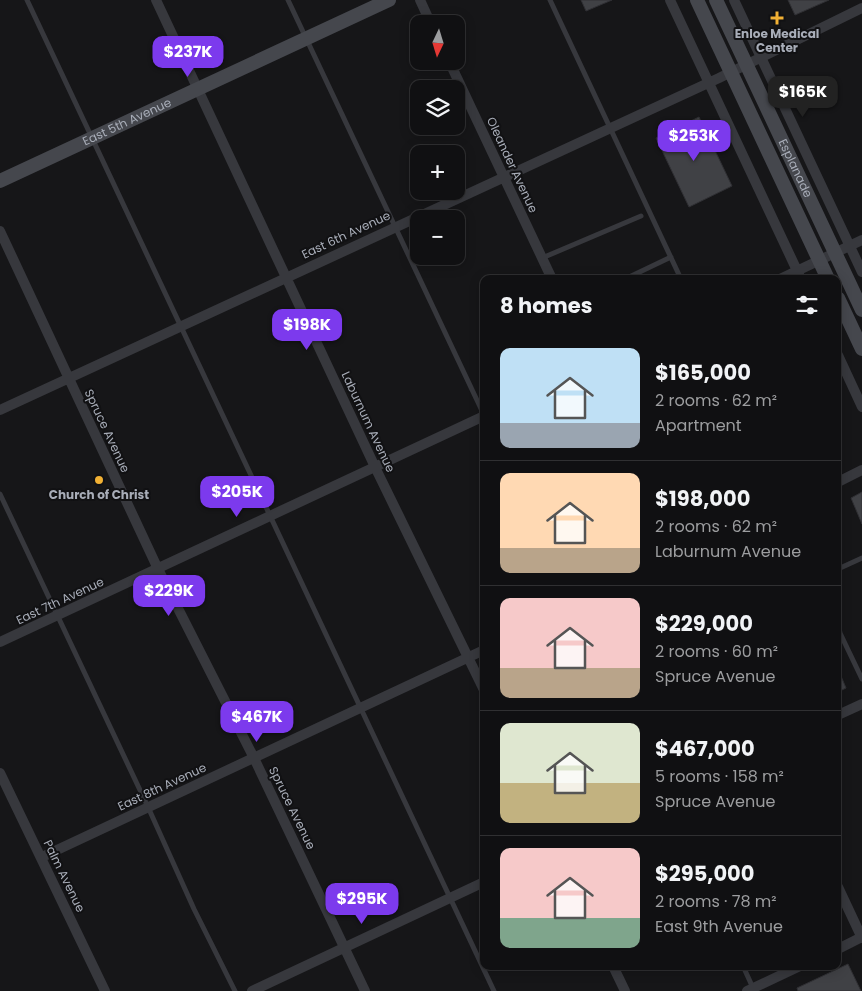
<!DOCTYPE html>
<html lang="en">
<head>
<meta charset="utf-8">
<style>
	:root { --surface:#101012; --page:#1e1e20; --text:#f1f3f6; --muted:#9c9d9f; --line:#303032; --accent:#7c3aed }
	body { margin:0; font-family:Poppins,sans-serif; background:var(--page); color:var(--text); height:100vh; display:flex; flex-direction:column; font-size:19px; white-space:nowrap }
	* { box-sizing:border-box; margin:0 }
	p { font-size:16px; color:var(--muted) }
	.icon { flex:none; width:28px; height:28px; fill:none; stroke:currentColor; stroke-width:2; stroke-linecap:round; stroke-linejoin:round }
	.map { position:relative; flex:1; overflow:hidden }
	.panel { position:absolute; left:480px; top:275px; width:361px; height:695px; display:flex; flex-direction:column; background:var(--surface); border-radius:10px; box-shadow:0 2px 12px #0003,0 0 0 1px var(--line) }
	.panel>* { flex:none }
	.needle { width:32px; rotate:184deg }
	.tools { position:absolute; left:410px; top:15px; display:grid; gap:10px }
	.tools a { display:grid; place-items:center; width:55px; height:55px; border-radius:10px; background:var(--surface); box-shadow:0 2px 12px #0003,0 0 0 1px var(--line); font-size:25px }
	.price { position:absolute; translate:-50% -42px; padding:0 11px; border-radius:10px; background:var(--accent); color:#fff; font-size:16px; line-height:32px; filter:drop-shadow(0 1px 2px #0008) }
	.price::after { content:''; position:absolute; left:50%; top:30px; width:15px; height:11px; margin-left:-8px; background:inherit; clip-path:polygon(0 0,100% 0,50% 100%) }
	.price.selected { background:#222; color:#fff }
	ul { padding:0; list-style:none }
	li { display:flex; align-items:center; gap:15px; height:125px; padding:0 20px }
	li+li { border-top:1px solid var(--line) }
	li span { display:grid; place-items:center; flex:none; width:140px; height:100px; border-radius:10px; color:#555 }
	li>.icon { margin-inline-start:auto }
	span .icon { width:60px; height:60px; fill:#fffc; stroke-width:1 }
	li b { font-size:21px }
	h2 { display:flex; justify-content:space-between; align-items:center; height:60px; padding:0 20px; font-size:21px }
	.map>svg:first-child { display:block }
	.building { fill:#404145; stroke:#303034 }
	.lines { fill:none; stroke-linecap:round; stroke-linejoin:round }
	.lane { stroke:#37383d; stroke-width:5 }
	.street { stroke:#37383d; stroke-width:10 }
	.secondary { stroke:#45474d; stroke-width:14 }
	.poi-dot { fill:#f2b134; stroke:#111113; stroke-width:2 }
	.labels { text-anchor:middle; stroke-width:4; stroke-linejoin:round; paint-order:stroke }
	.poi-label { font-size:12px; font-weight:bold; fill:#a8adb8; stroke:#111113 }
	.street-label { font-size:12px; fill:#a8adb8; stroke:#111113 }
</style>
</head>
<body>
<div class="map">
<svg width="862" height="991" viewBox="0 0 862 991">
	<rect width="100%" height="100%" fill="#161618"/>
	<path class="building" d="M581,0H612L586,11Z
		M788,0H829L795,15Z
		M699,117L732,186L689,207L656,138Z
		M862,492V524L851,498Z
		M838,669L846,688L838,692Z
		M848,964L861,991H798L797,988Z"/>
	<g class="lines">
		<path class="lane" d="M27,0L494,991
			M288,0L484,415
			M550,0L681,279
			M542,258L641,216
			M625,279L671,257
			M0,494L148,807L194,909L235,991
			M838,569L862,558
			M838,623L840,633L862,679
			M743,966L753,988"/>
		<path class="street" d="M156,0L375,467L484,690
			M420,0L431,24
			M670,0L801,279
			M734,0L862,272
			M449,61L552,279
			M0,231L158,569L254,758L365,991
			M780,279L862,240
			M838,355L862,407
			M0,410L719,78L862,8
			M838,482L862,470
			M0,642L484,416
			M838,715L862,704
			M0,773L105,991
			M42,857L484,650
			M838,887L862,938
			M838,949L862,937
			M613,966L625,991
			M252,991L484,882
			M747,991L800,966"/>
		<g class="secondary">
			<path d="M697,0L828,279"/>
			<path id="s1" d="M716,0L862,310"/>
			<path id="s2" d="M0,181L389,0"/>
			<path d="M838,298L862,349"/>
		</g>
	</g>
	<g class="poi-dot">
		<path d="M774.5 10.5h5v5h5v5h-5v5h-5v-5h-5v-5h5z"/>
		<circle cx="99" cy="480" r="5"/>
	</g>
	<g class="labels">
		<g class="poi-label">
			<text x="777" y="38">Enloe Medical<tspan x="777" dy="14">Center</tspan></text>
			<text x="99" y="499">Church of Christ</text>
		</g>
		<g class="street-label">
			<text dy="4" stroke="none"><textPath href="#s2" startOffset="140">East 5th Avenue</textPath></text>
			<text transform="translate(512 165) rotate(65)" y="4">Oleander Avenue</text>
			<text dy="4" stroke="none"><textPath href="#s1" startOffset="186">Esplanade</textPath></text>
			<text transform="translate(346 235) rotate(-25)" y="4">East 6th Avenue</text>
			<text transform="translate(368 422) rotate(65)" y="4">Laburnum Avenue</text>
			<text transform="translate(107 431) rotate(65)" y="4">Spruce Avenue</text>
			<text transform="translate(60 601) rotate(-25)" y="4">East 7th Avenue</text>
			<text transform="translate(162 787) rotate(-25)" y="4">East 8th Avenue</text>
			<text transform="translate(292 808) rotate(64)" y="4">Spruce Avenue</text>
			<text transform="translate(64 876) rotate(64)" y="4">Palm Avenue</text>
		</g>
	</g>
</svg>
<div class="tools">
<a><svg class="needle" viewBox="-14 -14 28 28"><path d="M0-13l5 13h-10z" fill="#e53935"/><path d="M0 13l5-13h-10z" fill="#9c9d9f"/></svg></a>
<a><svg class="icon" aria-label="layers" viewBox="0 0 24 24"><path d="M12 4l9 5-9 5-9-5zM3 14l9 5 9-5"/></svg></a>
<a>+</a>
<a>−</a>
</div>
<b class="price" style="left:188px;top:78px">$237K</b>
<b class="price selected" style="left:803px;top:118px">$165K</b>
<b class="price" style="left:694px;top:162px">$253K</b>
<b class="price" style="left:307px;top:351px">$198K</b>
<b class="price" style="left:237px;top:518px">$205K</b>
<b class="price" style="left:169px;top:617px">$229K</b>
<b class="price" style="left:257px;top:743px">$467K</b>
<b class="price" style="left:362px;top:925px">$295K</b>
<section class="panel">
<h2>8 homes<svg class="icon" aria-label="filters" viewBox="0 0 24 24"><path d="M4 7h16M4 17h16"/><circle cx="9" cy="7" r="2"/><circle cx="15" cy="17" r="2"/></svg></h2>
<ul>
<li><span style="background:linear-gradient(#bfe0f5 75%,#9aa5b1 0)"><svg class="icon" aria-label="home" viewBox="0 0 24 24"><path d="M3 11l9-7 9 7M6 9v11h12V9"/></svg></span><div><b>$165,000</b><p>2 rooms · 62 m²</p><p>Apartment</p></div></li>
<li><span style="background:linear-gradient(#ffd9b3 75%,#b9a48a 0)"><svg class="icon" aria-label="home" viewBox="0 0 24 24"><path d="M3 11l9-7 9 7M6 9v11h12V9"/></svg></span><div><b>$198,000</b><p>2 rooms · 62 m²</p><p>Laburnum Avenue</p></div></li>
<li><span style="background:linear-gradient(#f6c9c9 70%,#b9a48a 0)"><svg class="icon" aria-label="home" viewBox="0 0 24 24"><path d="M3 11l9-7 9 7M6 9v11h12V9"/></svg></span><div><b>$229,000</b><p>2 rooms · 60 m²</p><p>Spruce Avenue</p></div></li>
<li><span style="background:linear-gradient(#dfe7d0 60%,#c2b280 0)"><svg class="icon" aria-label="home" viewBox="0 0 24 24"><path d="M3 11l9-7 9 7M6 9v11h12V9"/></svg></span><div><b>$467,000</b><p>5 rooms · 158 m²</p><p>Spruce Avenue</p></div></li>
<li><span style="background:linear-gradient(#f6c9c9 70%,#7fa58c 0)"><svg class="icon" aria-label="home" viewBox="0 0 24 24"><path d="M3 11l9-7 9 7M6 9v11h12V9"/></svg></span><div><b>$295,000</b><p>2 rooms · 78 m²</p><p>East 9th Avenue</p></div></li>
</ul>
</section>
</div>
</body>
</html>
